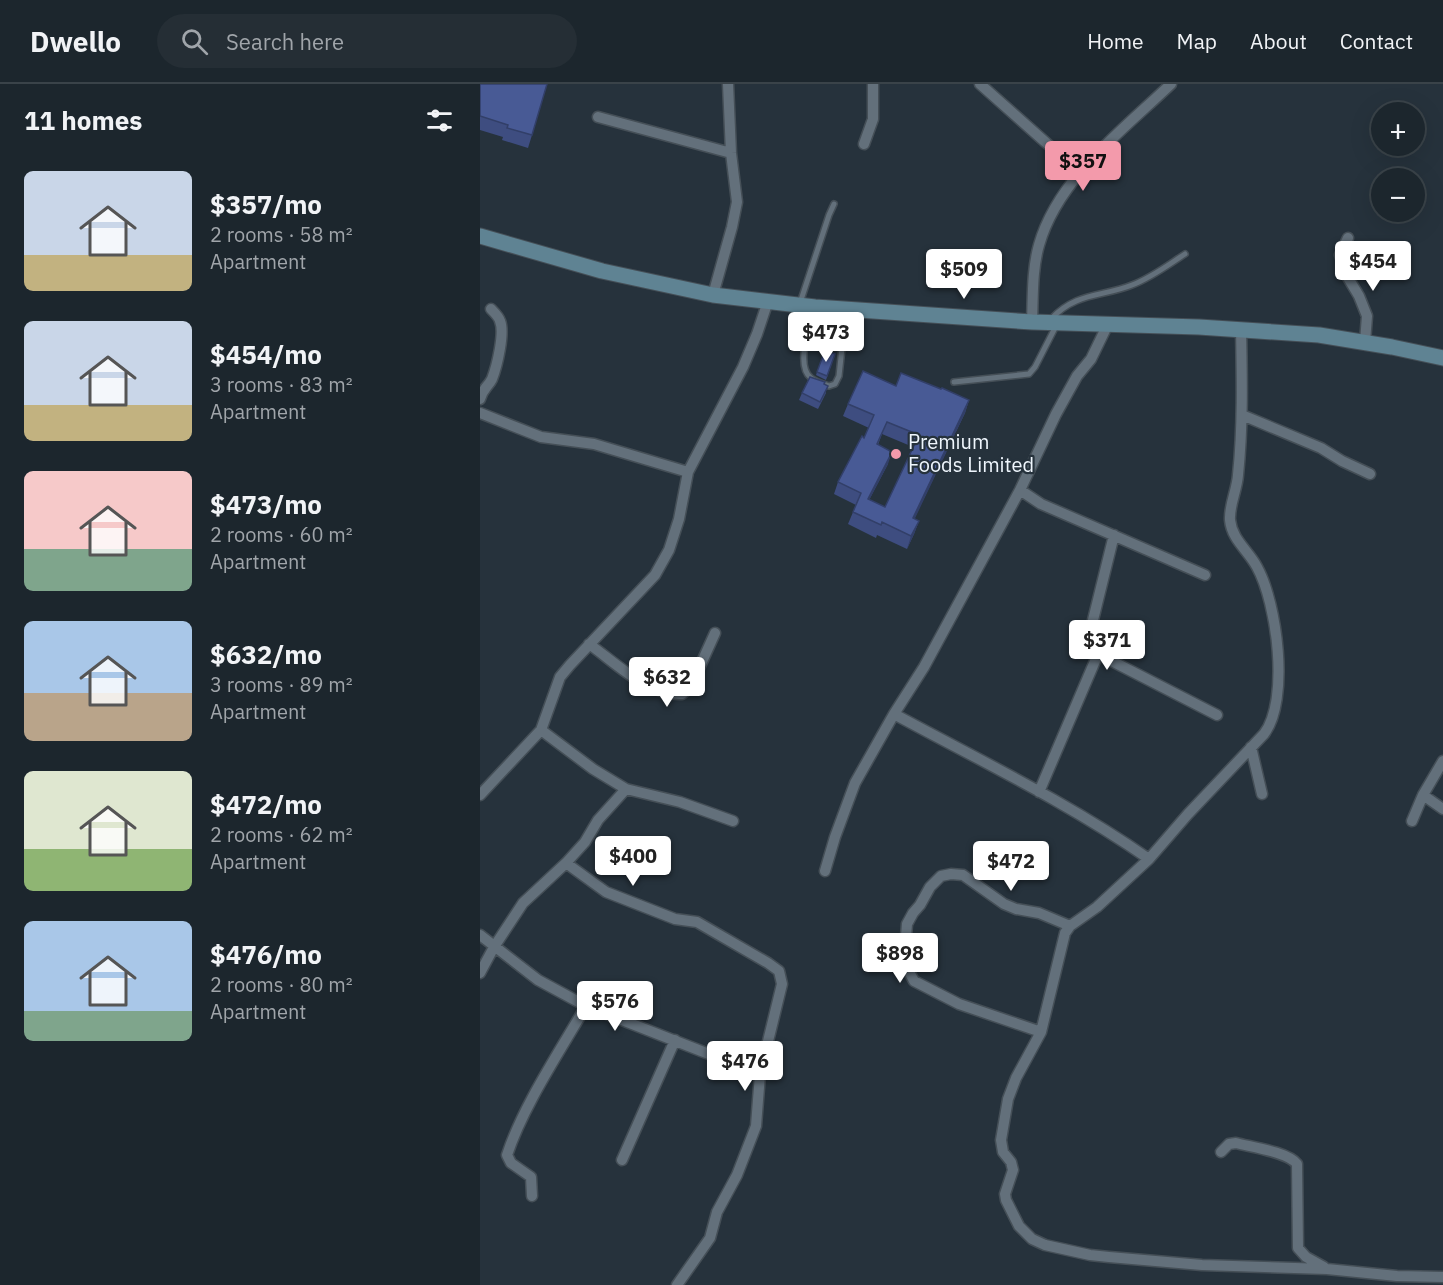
<!DOCTYPE html>
<html lang="en">
<head>
<meta charset="utf-8">
<style>
	:root { --surface:#1c262d; --page:#252e35; --text:#f1f3f6; --muted:#a0a5aa; --line:#3a4349; --accent:#f39aab }
	body { margin:0; font-family:"IBM Plex Sans",sans-serif; background:var(--page); color:var(--text); height:100vh; display:flex; flex-direction:column; font-size:22px; white-space:nowrap }
	* { box-sizing:border-box; margin:0 }
	p { font-size:20px; color:var(--muted) }
	.icon { flex:none; width:33px; height:33px; fill:none; stroke:currentColor; stroke-width:2; stroke-linecap:round; stroke-linejoin:round }
	.map { position:relative; flex:1; overflow:hidden }
	.side { display:flex; flex-direction:column; background:var(--surface); width:480px }
	.side>* { flex:none }
	.tools { position:absolute; left:891px; top:18px; display:grid; gap:12px }
	.tools a { display:grid; place-items:center; width:54px; height:54px; border-radius:50%; background:var(--surface); box-shadow:0 6px 24px #0002,0 0 0 2px var(--line); font-size:30px }
	.price { position:absolute; translate:-50% -51px; padding:0 14px; border-radius:6px; background:#fff; color:#222; font-size:20px; line-height:39px; filter:drop-shadow(0 2px 3px #0008) }
	.price::after { content:''; position:absolute; left:50%; top:36px; width:18px; height:14px; margin-left:-9px; background:inherit; clip-path:polygon(0 0,100% 0,50% 100%) }
	.price.current { background:var(--accent); color:#111 }
	ul { padding:0; list-style:none }
	li { display:flex; align-items:center; gap:18px; height:150px; padding:0 24px }
	li span { display:grid; place-items:center; flex:none; width:168px; height:120px; border-radius:9px; color:#555 }
	li>.icon { margin-inline-start:auto }
	span .icon { width:72px; height:72px; fill:#fffc; stroke-width:1 }
	li b { font-size:26px }
	h2 { display:flex; justify-content:space-between; align-items:center; height:72px; padding:0 24px; font-size:26px }
	header { display:flex; align-items:center; gap:36px; box-sizing:border-box; height:84px; padding:0 30px; background:var(--surface); border-bottom:2px solid var(--line) }
	header strong { font-size:28px }
	nav { display:flex; gap:33px; margin-inline-start:auto; font-size:21px }
	.search { width:420px; height:54px; background:var(--page); display:flex; align-items:center; gap:15px; box-sizing:border-box; padding:0 21px; border-radius:33px; color:var(--muted); font-size:22px }
	main { display:flex; flex:1; min-height:0 }
	.map>svg:first-child { display:block }
	.lines { fill:none; stroke-linecap:round; stroke-linejoin:round }
	.service-casing { stroke:#454f57; stroke-width:8 }
	.minor-casing { stroke:#454f57; stroke-width:13 }
	.secondary-casing { stroke:#454f57; stroke-width:17 }
	.service { stroke:#63707b; stroke-width:5 }
	.minor { stroke:#63707b; stroke-width:10 }
	.secondary { stroke:#5f8393; stroke-width:15 }
	.wall { fill:#3e4d80; fill-rule:evenodd }
	.shaded-wall { fill:#323f68 }
	.building { fill:#485a95; stroke:#323f68; stroke-width:1.5; fill-rule:evenodd }
	.poi-dot { fill:#f39aab; stroke:#26323c; stroke-width:2 }
	.labels { text-anchor:middle; stroke-width:4.5; stroke-linejoin:round; paint-order:stroke }
	.poi-label { font-size:20px; fill:#eff6fd; stroke:#26323c; text-anchor:start }
</style>
</head>
<body>
<header>
<strong>Dwello</strong>
<div class="search"><svg class="icon" aria-label="search" viewBox="0 0 24 24"><circle cx="10" cy="10" r="6"/><path d="M15 15l6 6"/></svg>Search here</div>
<nav><a>Home</a><a>Map</a><a>About</a><a>Contact</a></nav>
</header>
<main>
<section class="side">
<h2>11 homes<svg class="icon" aria-label="filters" viewBox="0 0 24 24"><path d="M4 7h16M4 17h16"/><circle cx="9" cy="7" r="2"/><circle cx="15" cy="17" r="2"/></svg></h2>
<ul>
<li><span style="background:linear-gradient(#c9d6e8 70%,#c2b280 0)"><svg class="icon" aria-label="home" viewBox="0 0 24 24"><path d="M3 11l9-7 9 7M6 9v11h12V9"/></svg></span><div><b>$357/mo</b><p>2 rooms · 58 m²</p><p>Apartment</p></div></li>
<li><span style="background:linear-gradient(#c9d6e8 70%,#c2b280 0)"><svg class="icon" aria-label="home" viewBox="0 0 24 24"><path d="M3 11l9-7 9 7M6 9v11h12V9"/></svg></span><div><b>$454/mo</b><p>3 rooms · 83 m²</p><p>Apartment</p></div></li>
<li><span style="background:linear-gradient(#f6c9c9 65%,#7fa58c 0)"><svg class="icon" aria-label="home" viewBox="0 0 24 24"><path d="M3 11l9-7 9 7M6 9v11h12V9"/></svg></span><div><b>$473/mo</b><p>2 rooms · 60 m²</p><p>Apartment</p></div></li>
<li><span style="background:linear-gradient(#a9c7e8 60%,#b9a48a 0)"><svg class="icon" aria-label="home" viewBox="0 0 24 24"><path d="M3 11l9-7 9 7M6 9v11h12V9"/></svg></span><div><b>$632/mo</b><p>3 rooms · 89 m²</p><p>Apartment</p></div></li>
<li><span style="background:linear-gradient(#dfe7d0 65%,#8fb573 0)"><svg class="icon" aria-label="home" viewBox="0 0 24 24"><path d="M3 11l9-7 9 7M6 9v11h12V9"/></svg></span><div><b>$472/mo</b><p>2 rooms · 62 m²</p><p>Apartment</p></div></li>
<li><span style="background:linear-gradient(#a9c7e8 75%,#7fa58c 0)"><svg class="icon" aria-label="home" viewBox="0 0 24 24"><path d="M3 11l9-7 9 7M6 9v11h12V9"/></svg></span><div><b>$476/mo</b><p>2 rooms · 80 m²</p><p>Apartment</p></div></li>
</ul>
</section>
<div class="map">
<svg width="963" height="1201" viewBox="0 0 963 1201">
	<rect width="100%" height="100%" fill="#26323c"/>
	<g class="lines">
		<g class="service-casing">
			<path id="service" d="M320,219L349,131L354,120
				M334,224C330,241 315,282 331,294C336,298 344,300 349,302L355,300L359,292L366,226
				M571,235C596,208 622,213 652,201C671,194 688,181 705,170
				M474,298L549,290L555,283L577,240"/>
		</g>
		<g class="minor-casing">
			<path id="minor" d="M500,0L599,88
				M118,33L251,69
				M384,60L393,35V0
				M868,154L860,171L867,192L879,212L887,232L885,258
				M233,211L252,143L257,118L251,69L248,0
				M552,238C553,213 552,185 559,161C578,94 643,46 691,0
				M761,245C762,294 763,342 758,391C757,406 749,421 750,436C752,456 768,466 777,483C797,519 810,616 784,650L708,730L669,775L617,823L590,842L585,849L561,948L536,994L528,1015L521,1056L523,1068L531,1078L533,1086L525,1110L526,1116L539,1142L552,1155L565,1161L610,1171L629,1173L722,1181L847,1185L917,1192L963,1193
				M0,315C3,304 8,303 12,295C17,282 25,249 20,237C19,233 14,228 11,225
				M0,329L61,353L114,360L208,388
				M762,331L841,364L862,377L890,390
				M540,406L561,420L725,491
				M109,560C136,579 168,612 202,610L211,602L235,549
				M618,570L737,631
				M414,630C499,676 589,719 669,775
				M61,646L113,685L146,705L200,718L253,737
				M771,663L782,710
				M559,708L618,570L612,555L613,536L634,451
				M0,711L61,646L80,593L90,581L175,491L189,466L199,435L208,388L263,283L277,250L288,217
				M943,711L963,725
				M932,737L943,711L963,677
				M86,779L126,808L195,835L217,838L288,879L299,887L302,900L280,990L276,1042L257,1091L237,1128L230,1154L197,1201
				M345,787L355,753L375,699L414,630L444,583L540,406L576,330L597,292L611,275L628,240
				M0,851L58,896L106,922L280,990
				M0,889L14,863L43,819L86,779L105,758L118,736L146,705
				M561,948L479,920L434,897L424,878L427,840L433,829L440,821L450,803L461,792L471,790L483,791L524,820L536,825L559,829L590,842
				M741,1068L749,1060L756,1059C771,1063 808,1068 817,1080L818,1164L826,1173L844,1183
				M142,1076L195,956
				M52,1112L51,1093L31,1079L27,1071C43,1022 80,967 106,922"/>
		</g>
		<g class="secondary-casing">
			<path id="secondary" d="M0,152L122,187L233,211L335,223L552,238L719,243L839,251L912,263L963,274"/>
		</g>
		<use href="#service" class="service"/>
		<use href="#minor" class="minor"/>
		<use href="#secondary" class="secondary"/>
	</g>
	<path class="wall" d="M0,0L52,51L48,64L22,56L23,53L0,46Z
		M345,266L355,270L346,296L336,291Z
		M344,300L346,309L338,325L319,316L322,309Z
		M416,302L489,316L485,329L434,435L439,437L434,450L427,465L397,451L396,454L368,440L376,421L354,410L358,398L384,354L389,344L363,332L368,320ZM402,350L433,363L405,423L389,416L408,380L398,361Z"/>
	<path class="shaded-wall" d="M489,316L485,329L429,447L433,434Z
		M412,368L408,380L383,428L388,415Z
		M439,437L434,450L427,465L431,452Z"/>
	<path class="building" d="M0,0H67L52,51L27,44L28,41L0,32Z
		M345,266L355,270L347,292L337,288Z
		M383,287L416,302L421,289L461,305L462,304L489,316L433,434L439,437L431,452L402,438L401,441L373,428L381,409L358,398L382,352L384,354L394,331L368,320ZM407,338L439,351L405,423L388,415L412,368L397,360Z
		M330,293L345,298L344,300L348,302L340,318L322,309Z"/>
	<circle class="poi-dot" cx="416" cy="370" r="6"/>
	<g class="labels">
		<g class="poi-label">
			<text x="428" y="365">Premium<tspan x="428" dy="23">Foods Limited</tspan></text>
		</g>
	</g>
</svg>
<div class="tools">
<a>+</a>
<a>−</a>
</div>
<b class="price current" style="left:603px;top:108px">$357</b>
<b class="price" style="left:893px;top:208px">$454</b>
<b class="price" style="left:484px;top:216px">$509</b>
<b class="price" style="left:346px;top:279px">$473</b>
<b class="price" style="left:627px;top:587px">$371</b>
<b class="price" style="left:187px;top:624px">$632</b>
<b class="price" style="left:153px;top:803px">$400</b>
<b class="price" style="left:531px;top:808px">$472</b>
<b class="price" style="left:420px;top:900px">$898</b>
<b class="price" style="left:135px;top:948px">$576</b>
<b class="price" style="left:265px;top:1008px">$476</b>
</div>
</main>
</body>
</html>
